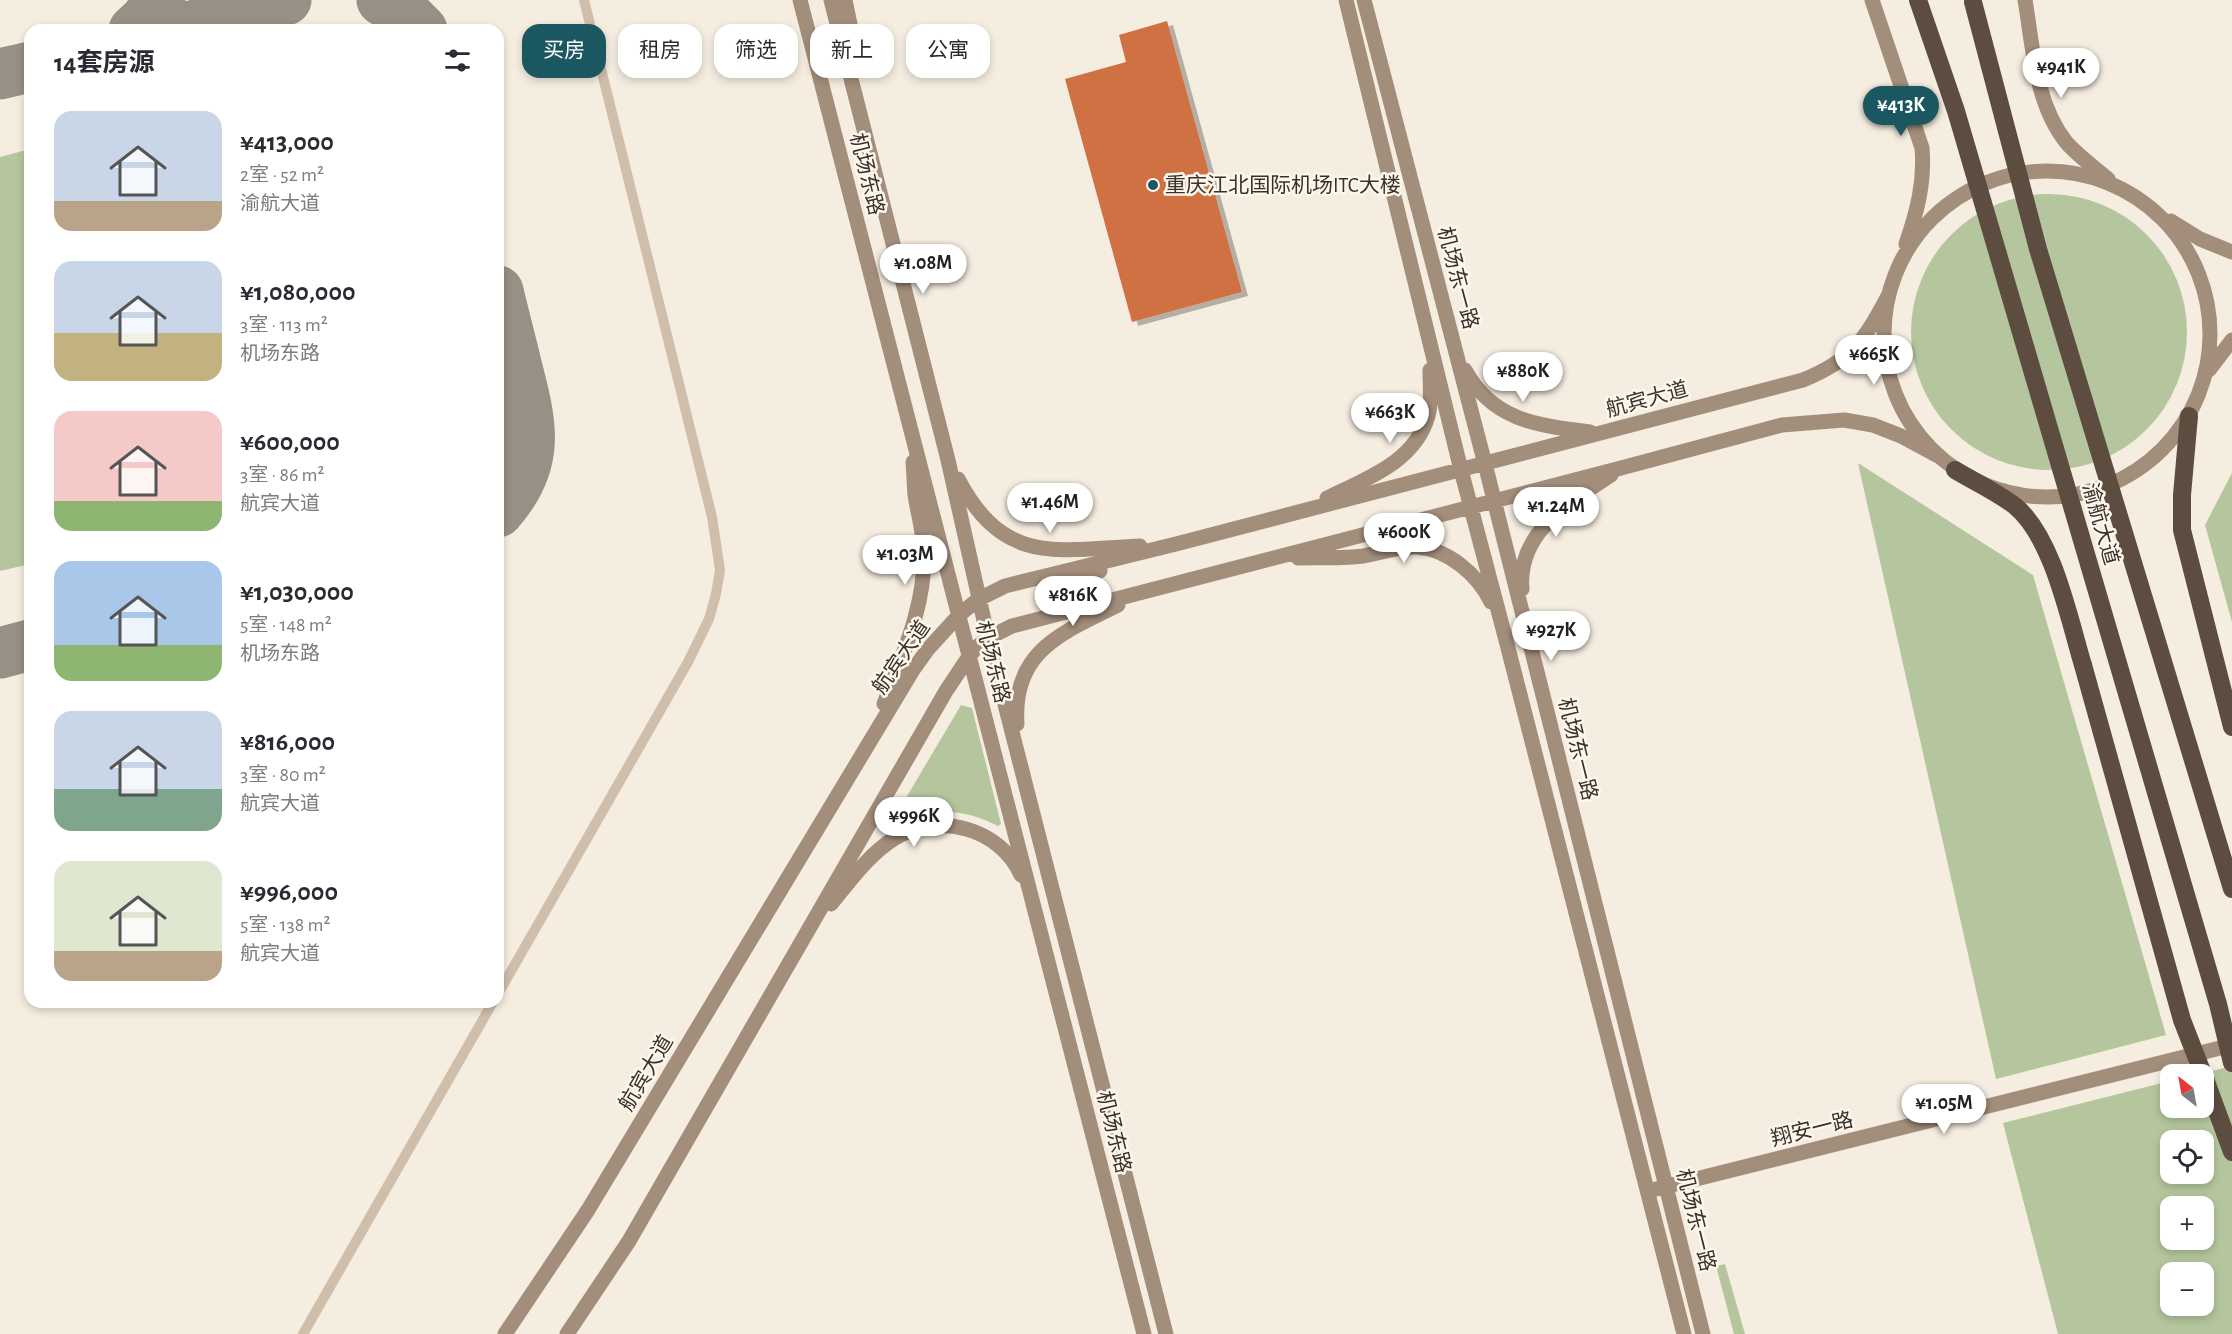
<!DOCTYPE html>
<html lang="zh">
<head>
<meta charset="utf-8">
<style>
	:root { --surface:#fff; --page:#f7f7f7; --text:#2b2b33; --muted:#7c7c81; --accent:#1b5761 }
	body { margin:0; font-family:"Alegreya Sans","Noto Sans SC",sans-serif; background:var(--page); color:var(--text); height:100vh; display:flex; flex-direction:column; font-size:22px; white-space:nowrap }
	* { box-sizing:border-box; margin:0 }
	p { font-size:20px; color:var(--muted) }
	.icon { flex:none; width:33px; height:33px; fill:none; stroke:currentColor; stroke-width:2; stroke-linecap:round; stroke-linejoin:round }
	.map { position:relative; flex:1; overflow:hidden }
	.sheet { position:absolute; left:24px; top:24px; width:480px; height:984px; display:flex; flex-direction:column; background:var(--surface); border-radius:18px; box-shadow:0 3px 9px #0003 }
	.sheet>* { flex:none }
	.guide { position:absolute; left:522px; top:24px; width:570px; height:54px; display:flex; gap:12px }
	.needle { width:39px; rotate:329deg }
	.controls { position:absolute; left:2160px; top:1064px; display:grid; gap:12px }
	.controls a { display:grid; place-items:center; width:54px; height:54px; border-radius:12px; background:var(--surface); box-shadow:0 3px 9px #0003; font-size:30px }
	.price { position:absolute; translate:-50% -51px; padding:0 14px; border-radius:21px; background:#fff; color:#222; font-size:20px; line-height:39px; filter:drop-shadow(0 2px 3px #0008) }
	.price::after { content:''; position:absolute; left:50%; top:36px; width:18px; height:14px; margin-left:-9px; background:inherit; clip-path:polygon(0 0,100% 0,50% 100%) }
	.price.selected { background:var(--accent); color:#fff }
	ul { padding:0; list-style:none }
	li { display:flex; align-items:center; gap:18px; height:150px; padding:0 30px }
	li span { display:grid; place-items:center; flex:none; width:168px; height:120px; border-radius:18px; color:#555 }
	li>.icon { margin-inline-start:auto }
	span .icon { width:72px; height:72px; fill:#fffc; stroke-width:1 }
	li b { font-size:26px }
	h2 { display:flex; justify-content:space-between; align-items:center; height:72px; padding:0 30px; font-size:26px }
	.tag { padding:0 21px; border-radius:18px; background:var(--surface); box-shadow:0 3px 9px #0003; font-size:21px; line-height:54px }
	.tag.selected { background:var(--accent); color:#fff }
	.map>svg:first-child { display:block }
	.green { fill:#b5c69e; fill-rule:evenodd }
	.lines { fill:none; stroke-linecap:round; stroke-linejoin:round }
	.taxiway { stroke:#988f85; stroke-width:51 }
	.building { fill:#cf7143; filter:url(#shadow) }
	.lane { stroke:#cfbeaa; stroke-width:10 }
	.secondary { stroke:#a38d7b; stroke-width:15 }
	.highway { stroke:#5d4c40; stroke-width:18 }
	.highway-bridge { stroke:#5d4c40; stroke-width:18 }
	.poi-dot { fill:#1b5761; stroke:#fcf6ed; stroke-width:2 }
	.labels { text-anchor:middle; stroke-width:5; stroke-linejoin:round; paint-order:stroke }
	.street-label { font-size:21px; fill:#3c312a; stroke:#fcf6ed }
	.poi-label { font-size:21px; fill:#3c312a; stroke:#fcf6ed; text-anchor:start }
</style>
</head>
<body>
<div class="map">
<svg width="2232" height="1334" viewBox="0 0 2232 1334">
	<defs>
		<filter id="shadow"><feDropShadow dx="6" dy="4" stdDeviation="0" flood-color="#0004"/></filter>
	</defs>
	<rect width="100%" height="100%" fill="#f5ede0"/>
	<path class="green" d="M30,149V564L0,571V157Z
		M1911 332a138 138 0 1 1 276 0a138 138 0 1 1-276 0Z
		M1858,463L2033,575L2166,1035L1996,1079Z
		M2232,473V622L2205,525Z
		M961,705L972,708L1001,824L998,826C968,810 939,808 907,817L900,808Z
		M2232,1066V1334H2058L2003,1123L2170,1081V1107H2204V1074H2200ZM2170,1140H2204V1173H2170ZM2170,1206H2204V1239H2170ZM2170,1272H2204V1305H2170Z
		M1725,1264L1745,1334H1734L1716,1266Z"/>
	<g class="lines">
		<path class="taxiway" d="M382,0L408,16L422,30
			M134,30L145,20L160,0
			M177,30L286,0
			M0,74L30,67
			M498,291C504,317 511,342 517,368C532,426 541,463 498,512
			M0,653L30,645"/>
	</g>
	<path class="building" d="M1167,21L1242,292L1132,322L1065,79L1126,62L1119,35Z"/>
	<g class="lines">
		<path class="lane" d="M498,994L688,662L709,619L716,594L720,570L712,517L584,0
			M303,1334L493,1002"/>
		<path class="secondary" d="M800,0L1144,1334
			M831,0L948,460L988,638L1166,1334
			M845,0L850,24L851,52
			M1346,0L1461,470L1507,644L1684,1334
			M1364,0L1485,464L1703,1334
			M1872,0L1922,148C1925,182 1917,212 1906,244
			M2025,0C2033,47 2035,103 2066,142C2078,156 2094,167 2108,179
			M1884 334a163 163 0 1 1 326 0a163 163 0 1 1-326 0Z
			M2171,221L2200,239L2232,252
			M1465,370C1493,421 1537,425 1590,432
			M2209,370L2232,340
			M958,479C1004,566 1056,550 1140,546
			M1327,498C1366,479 1415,462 1428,416C1432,402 1430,385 1430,370
			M1298,558C1319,557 1342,559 1363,556C1380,553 1399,546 1417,547C1448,549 1478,575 1491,602
			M1100,571L1082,577L1077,584L1083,596L1102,598
			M1522,589C1517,532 1570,502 1611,475
			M884,704C902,656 925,607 924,554C924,533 918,515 915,495C914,484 914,473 913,462
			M1017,724C1012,651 1062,633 1118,605
			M831,904C850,881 869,854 895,838C939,812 1000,828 1021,875
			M1656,1189L2232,1045
			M505,1334L588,1210L913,670L928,649L960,614L979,599L1005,586L1176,544L1803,380C1852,360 1864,341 1888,296
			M567,1334L629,1241L946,691L970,655L978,646L988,638L1012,626L1621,468L1782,425L1844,420L1873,425L1901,436L1938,456"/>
		<path class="highway" d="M2189,416L2182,495V530L2232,727
			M1955,470C1975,482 1997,492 2015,506C2053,537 2069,619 2083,665
			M2204,1076L2232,1152"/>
		<path class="highway-bridge" d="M1918,0L1956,111L2218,1004L2232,1063
			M1973,2L2038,249L2232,889
			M2083,665L2182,1020L2203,1074"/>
	</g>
	<circle class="poi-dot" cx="1153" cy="185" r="6"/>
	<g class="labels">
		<g class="street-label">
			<text transform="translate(867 174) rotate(76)" y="7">机场东路</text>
			<text transform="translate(1458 278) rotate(75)" y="7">机场东一路</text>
			<text transform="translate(1647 399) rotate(-15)" y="7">航宾大道</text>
			<text transform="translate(2101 524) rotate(74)" y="7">渝航大道</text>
			<text transform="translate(901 657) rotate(-55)" y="7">航宾大道</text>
			<text transform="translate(993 662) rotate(76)" y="7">机场东路</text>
			<text transform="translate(1578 749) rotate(76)" y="7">机场东一路</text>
			<text transform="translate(646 1073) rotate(-59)" y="7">航宾大道</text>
			<text transform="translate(1812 1129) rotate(-14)" y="7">翔安一路</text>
			<text transform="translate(1114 1132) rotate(76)" y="7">机场东路</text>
			<text transform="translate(1696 1220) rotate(76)" y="7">机场东一路</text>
		</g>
		<g class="poi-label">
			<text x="1165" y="192">重庆江北国际机场ITC大楼</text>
		</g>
	</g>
</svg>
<div class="controls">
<a><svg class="needle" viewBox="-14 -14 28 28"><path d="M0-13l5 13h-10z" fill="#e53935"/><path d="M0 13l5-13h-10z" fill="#7c7c81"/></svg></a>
<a><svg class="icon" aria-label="locate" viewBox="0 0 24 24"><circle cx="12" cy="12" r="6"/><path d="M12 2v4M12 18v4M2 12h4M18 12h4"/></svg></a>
<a>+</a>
<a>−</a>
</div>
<b class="price" style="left:2061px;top:99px">¥941K</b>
<b class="price selected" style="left:1901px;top:137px">¥413K</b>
<b class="price" style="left:923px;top:295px">¥1.08M</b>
<b class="price" style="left:1874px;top:386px">¥665K</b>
<b class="price" style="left:1523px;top:403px">¥880K</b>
<b class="price" style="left:1390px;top:444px">¥663K</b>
<b class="price" style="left:1050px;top:534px">¥1.46M</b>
<b class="price" style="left:1556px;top:538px">¥1.24M</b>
<b class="price" style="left:1404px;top:564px">¥600K</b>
<b class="price" style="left:905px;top:586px">¥1.03M</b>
<b class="price" style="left:1073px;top:627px">¥816K</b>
<b class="price" style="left:1551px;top:662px">¥927K</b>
<b class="price" style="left:914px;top:848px">¥996K</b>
<b class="price" style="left:1944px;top:1135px">¥1.05M</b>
<div class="guide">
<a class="tag selected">买房</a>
<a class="tag">租房</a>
<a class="tag">筛选</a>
<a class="tag">新上</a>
<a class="tag">公寓</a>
</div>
<section class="sheet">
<h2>14套房源<svg class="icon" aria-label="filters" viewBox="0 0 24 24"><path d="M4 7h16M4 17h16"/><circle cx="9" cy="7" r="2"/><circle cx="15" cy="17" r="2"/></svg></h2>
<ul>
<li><span style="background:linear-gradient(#c9d6e8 75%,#b9a48a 0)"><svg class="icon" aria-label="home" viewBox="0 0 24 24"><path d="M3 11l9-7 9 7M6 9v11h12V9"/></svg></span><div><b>¥413,000</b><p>2室 · 52 m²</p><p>渝航大道</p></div></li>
<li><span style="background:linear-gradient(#c9d6e8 60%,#c2b280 0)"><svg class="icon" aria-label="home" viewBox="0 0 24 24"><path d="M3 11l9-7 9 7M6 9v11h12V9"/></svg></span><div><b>¥1,080,000</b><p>3室 · 113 m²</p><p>机场东路</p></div></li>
<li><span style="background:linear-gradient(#f6c9c9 75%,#8fb573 0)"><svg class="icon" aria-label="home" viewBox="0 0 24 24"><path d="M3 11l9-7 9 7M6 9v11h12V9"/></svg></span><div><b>¥600,000</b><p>3室 · 86 m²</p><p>航宾大道</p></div></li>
<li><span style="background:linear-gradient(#a9c7e8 70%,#8fb573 0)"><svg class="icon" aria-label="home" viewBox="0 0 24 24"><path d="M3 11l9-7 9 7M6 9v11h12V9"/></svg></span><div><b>¥1,030,000</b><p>5室 · 148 m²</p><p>机场东路</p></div></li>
<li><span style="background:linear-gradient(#c9d6e8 65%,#7fa58c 0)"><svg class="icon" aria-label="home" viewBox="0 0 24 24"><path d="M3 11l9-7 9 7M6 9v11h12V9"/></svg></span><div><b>¥816,000</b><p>3室 · 80 m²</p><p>航宾大道</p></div></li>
<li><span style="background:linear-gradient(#dfe7d0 75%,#b9a48a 0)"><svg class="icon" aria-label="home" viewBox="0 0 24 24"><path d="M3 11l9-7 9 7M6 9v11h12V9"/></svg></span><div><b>¥996,000</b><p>5室 · 138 m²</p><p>航宾大道</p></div></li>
</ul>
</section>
</div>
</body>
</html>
